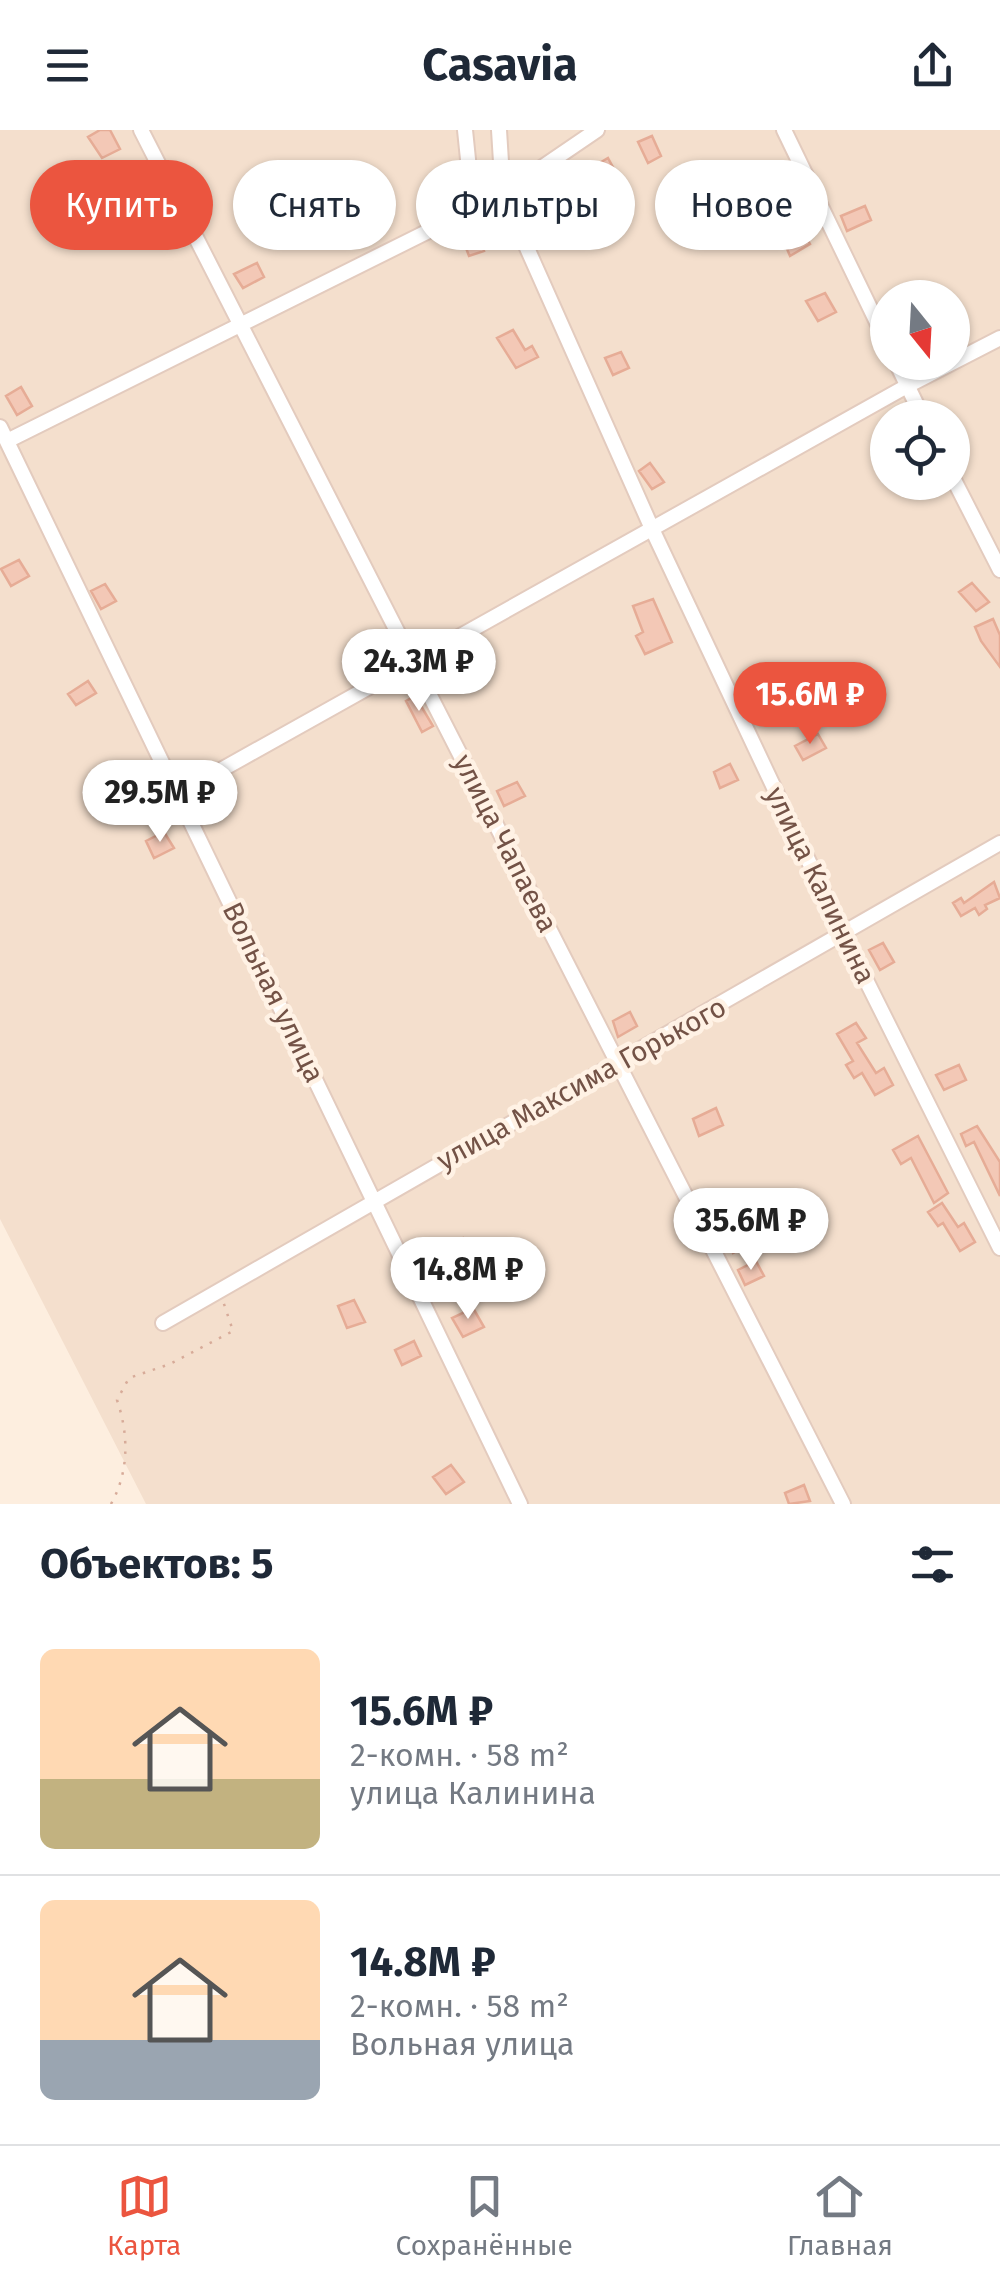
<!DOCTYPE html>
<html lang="ru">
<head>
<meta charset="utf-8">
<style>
	:root { --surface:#fff; --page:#f6f6f7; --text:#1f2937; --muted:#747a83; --line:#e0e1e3; --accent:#eb553f }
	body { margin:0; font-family:"Fira Sans",sans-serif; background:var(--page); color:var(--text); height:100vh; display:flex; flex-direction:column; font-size:38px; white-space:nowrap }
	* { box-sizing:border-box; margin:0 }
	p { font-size:32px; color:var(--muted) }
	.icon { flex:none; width:55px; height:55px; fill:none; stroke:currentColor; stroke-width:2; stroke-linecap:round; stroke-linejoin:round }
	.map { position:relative; height:1374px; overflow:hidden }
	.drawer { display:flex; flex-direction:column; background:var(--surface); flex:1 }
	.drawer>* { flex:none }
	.hud { position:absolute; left:30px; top:30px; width:940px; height:90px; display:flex; gap:20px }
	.needle { width:65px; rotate:162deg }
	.tools { position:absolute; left:870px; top:150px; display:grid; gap:20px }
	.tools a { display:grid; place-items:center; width:100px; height:100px; border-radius:50%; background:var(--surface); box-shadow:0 2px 8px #0004; font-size:50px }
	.price { position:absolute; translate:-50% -85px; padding:0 22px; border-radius:35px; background:#fff; color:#222; font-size:32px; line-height:65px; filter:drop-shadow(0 2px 5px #0008) }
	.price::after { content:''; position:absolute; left:50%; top:60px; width:30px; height:22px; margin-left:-15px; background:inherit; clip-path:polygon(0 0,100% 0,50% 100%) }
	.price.on { background:var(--accent); color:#fff }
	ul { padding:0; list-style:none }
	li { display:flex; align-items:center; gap:30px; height:250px; padding:0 40px }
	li+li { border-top:2px solid var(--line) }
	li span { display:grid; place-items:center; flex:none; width:280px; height:200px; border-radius:15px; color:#555 }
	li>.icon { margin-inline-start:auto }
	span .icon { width:120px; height:120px; fill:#fffc; stroke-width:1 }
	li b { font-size:42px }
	h2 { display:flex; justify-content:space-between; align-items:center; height:120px; padding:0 40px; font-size:42px }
	.tag { padding:0 35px; border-radius:45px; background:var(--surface); box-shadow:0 2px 8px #0004; font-size:35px; line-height:90px }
	.tag.on { background:var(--accent); color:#fff }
	header { display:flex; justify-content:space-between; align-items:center; height:130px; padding:0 40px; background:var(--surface); font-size:45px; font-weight:700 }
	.tabs { display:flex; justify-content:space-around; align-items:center; height:140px; border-top:2px solid var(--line); background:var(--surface); font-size:28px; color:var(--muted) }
	.tabs a { display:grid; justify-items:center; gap:5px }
	.tabs .on { color:var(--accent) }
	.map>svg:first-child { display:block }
	.residential { fill:#f4dfcd; fill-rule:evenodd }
	.building { fill:#f3c8b6; stroke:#e6ac96; stroke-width:2.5 }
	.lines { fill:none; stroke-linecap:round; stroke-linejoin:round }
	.minor-casing { stroke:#e3cbbe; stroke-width:18 }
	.path { stroke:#d7ab99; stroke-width:2.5; stroke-dasharray:2.5 8; stroke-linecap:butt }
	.minor { stroke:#fff; stroke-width:14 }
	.labels { text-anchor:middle; stroke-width:9; stroke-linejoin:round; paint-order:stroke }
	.street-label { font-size:28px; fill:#735246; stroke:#fff2e5 }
</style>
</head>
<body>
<header><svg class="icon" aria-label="menu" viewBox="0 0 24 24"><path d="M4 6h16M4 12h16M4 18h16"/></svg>Casavia<svg class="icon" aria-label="share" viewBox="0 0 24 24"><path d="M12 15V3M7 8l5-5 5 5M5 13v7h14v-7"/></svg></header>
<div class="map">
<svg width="1000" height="1374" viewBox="0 0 1000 1374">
	<rect width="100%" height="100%" fill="#fdeedf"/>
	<path class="residential" d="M0,0H1000V1374H146L0,1089ZM888,168H952V232H888ZM888,288H952V352H888Z"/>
	<path class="building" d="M100,0H110L120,19L102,28L88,7Z
		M652,6L661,26L648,33L638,12Z
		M608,28L620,50L606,58L593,37Z
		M147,68L156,84L147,89L164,110L154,117L129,77Z
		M865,76L871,90L847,101L841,86Z
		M802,100L810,114L790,126L783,109Z
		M477,101L484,121L469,126L462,107Z
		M257,133L264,147L243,158L234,144Z
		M825,163L836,182L818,191L806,171Z
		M513,200L525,220L532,216L538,227L516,238L497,208Z
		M621,222L629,238L613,245L605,228Z
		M21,257L32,276L17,285L6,266Z
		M650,333L664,352L652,359L639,341Z
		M19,430L29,446L11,456L1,439Z
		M972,453L989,472L976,481L959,462Z
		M105,454L116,471L101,479L91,461Z
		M653,469L672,512L645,524L636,506L643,502L633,476Z
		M993,489L1000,505V537L981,511L975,497Z
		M88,551L96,563L76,575L68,564Z
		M774,552L784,567L761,579L751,565Z
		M415,566L433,596L422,602L406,571Z
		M818,604L826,618L803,630L795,616Z
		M730,634L738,650L720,658L714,642Z
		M517,652L525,666L504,676L497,661Z
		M164,702L174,718L154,728L146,711Z
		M994,752L1000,768L985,775L987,779L979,785L975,778L961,786L953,773L961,768L964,773Z
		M883,813L894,832L880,840L869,820Z
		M630,882L637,896L618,907L613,891Z
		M856,893L866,908L857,913L876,943L884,938L893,955L875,965L862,943L854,948L846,935L853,931L837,904Z
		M959,935L966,950L944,960L936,945Z
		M716,978L723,995L699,1006L693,989Z
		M977,996L1000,1032V1066L974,1012L966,1016L961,1004Z
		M918,1006L948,1063L934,1073L911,1028L901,1034L893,1020Z
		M942,1073L958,1097L964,1093L975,1112L960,1121L943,1093L938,1096L928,1082Z
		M744,1094L754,1112L733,1123L725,1104Z
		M463,1108L472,1123L440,1137L432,1123Z
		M756,1131L764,1146L745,1155L738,1140Z
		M354,1170L365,1192L347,1198L338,1176Z
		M473,1178L484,1197L463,1207L452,1188Z
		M414,1211L421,1226L402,1235L395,1220Z
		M451,1335L464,1352L446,1364L433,1347Z
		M804,1355L810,1371L789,1374L785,1363Z"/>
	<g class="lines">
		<g class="minor-casing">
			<path id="minor" d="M141,0L843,1374
				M465,0L473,78
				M499,0L503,64L653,401L843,804L1000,1118
				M784,0L888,215
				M896,232L923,288
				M0,297L520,1374
				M7,311L503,64L597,0
				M952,346L1000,440
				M178,664L907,256L1000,208
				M163,1193L1000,713"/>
		</g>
		<path class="path" d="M111,1374C129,1342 129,1305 117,1270L129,1248L170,1234L233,1201L223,1171"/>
		<use href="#minor" class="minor"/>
	</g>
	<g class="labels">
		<g class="street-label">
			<text transform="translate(506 713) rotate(63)" y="10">улица Чапаева</text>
			<text transform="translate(821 755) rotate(64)" y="10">улица Калинина</text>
			<text transform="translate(274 862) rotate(64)" y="10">Вольная улица</text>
			<text transform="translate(581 953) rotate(-29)" y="10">улица Максима Горького</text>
		</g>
	</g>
</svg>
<div class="tools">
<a><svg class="needle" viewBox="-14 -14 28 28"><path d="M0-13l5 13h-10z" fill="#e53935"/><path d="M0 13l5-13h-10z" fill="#747a83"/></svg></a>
<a><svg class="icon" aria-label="locate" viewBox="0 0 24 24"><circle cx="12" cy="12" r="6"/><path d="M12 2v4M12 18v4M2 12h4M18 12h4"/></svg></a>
</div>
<b class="price" style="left:419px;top:584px">24.3M ₽</b>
<b class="price on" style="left:810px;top:617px">15.6M ₽</b>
<b class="price" style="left:160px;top:715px">29.5M ₽</b>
<b class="price" style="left:751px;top:1143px">35.6M ₽</b>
<b class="price" style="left:468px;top:1192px">14.8M ₽</b>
<div class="hud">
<a class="tag on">Купить</a>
<a class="tag">Снять</a>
<a class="tag">Фильтры</a>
<a class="tag">Новое</a>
</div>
</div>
<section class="drawer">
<h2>Объектов: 5<svg class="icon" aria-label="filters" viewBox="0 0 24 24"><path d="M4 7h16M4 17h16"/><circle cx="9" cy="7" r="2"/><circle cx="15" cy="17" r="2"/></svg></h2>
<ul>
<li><span style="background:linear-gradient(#ffd9b3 65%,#c2b280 0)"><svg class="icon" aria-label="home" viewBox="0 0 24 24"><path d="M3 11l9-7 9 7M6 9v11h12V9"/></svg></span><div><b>15.6M ₽</b><p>2-комн. · 58 m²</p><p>улица Калинина</p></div></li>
<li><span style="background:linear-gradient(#ffd9b3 70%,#9aa5b1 0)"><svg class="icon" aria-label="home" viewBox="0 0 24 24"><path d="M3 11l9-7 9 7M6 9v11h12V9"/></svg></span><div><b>14.8M ₽</b><p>2-комн. · 58 m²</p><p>Вольная улица</p></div></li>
</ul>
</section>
<nav class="tabs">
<a class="on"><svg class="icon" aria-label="map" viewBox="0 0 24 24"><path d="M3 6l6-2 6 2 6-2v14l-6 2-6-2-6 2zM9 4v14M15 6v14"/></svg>Карта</a>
<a><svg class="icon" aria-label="saved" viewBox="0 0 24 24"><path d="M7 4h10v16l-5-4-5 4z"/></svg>Сохранённые</a>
<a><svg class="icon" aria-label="home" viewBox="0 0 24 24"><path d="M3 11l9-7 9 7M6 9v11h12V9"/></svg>Главная</a>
</nav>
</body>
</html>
